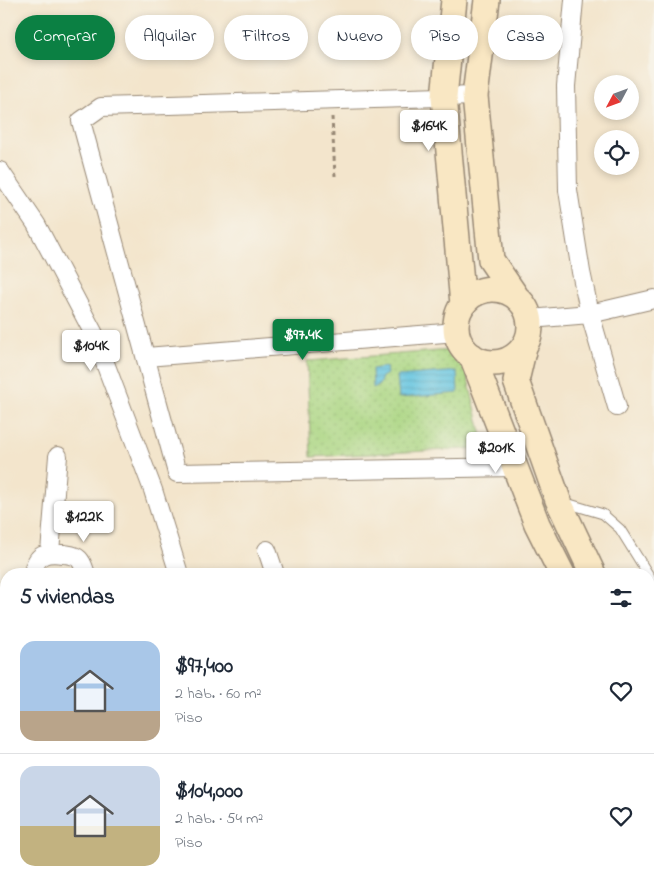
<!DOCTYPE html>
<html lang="es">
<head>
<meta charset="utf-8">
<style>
	:root { --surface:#fff; --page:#f2f2f3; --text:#1f2937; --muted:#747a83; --line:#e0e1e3; --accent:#0b8043 }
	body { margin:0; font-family:"Indie Flower",sans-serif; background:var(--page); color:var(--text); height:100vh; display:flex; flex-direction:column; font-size:19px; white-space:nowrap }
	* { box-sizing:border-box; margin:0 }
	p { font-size:16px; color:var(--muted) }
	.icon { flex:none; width:28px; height:28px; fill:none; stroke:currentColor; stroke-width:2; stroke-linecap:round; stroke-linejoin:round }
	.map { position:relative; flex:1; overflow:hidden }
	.panel { position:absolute; left:0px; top:568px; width:655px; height:321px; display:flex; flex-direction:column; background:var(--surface); border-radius:20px 20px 0 0; box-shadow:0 2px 8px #0003 }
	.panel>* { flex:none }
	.hud { position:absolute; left:15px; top:15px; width:625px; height:45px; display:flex; gap:10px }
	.needle { width:32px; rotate:229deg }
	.tools { position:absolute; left:594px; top:75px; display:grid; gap:10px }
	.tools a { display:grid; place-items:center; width:45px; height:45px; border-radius:50%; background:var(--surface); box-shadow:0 2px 8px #0003; font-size:25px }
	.price { position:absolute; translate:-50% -42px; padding:0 11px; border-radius:5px; background:#fff; color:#222; font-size:16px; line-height:32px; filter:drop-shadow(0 1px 2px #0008) }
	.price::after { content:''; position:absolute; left:50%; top:30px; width:15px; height:11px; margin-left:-8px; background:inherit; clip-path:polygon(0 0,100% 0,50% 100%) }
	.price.active { background:var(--accent); color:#fff }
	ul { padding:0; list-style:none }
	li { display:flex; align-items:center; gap:15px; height:125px; padding:0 20px }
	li+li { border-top:1px solid var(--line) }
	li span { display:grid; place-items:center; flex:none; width:140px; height:100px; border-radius:15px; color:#555 }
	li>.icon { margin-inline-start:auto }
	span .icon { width:60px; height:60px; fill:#fffc; stroke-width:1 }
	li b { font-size:21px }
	h2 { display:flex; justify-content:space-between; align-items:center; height:60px; padding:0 20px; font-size:21px }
	.pill { padding:0 18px; border-radius:22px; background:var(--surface); box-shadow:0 2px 8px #0003; font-size:18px; line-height:45px }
	.pill.active { background:var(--accent); color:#fff }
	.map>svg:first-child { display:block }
	.park { fill:url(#park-dots); stroke:#728050 }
	.water { fill:url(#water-rules); stroke:#4f7880 }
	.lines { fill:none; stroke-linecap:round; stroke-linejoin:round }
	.lane-casing { stroke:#978875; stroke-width:11 }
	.street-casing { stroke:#978875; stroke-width:20 }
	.secondary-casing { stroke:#978875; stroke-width:28 }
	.path { stroke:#978875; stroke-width:3; stroke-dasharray:4 4; stroke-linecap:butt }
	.lane { stroke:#fff; stroke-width:9 }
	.street { stroke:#fff; stroke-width:18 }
	.secondary { stroke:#f9e7c3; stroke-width:25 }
</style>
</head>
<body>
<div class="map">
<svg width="654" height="888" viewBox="0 0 654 888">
	<defs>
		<pattern id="park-dots" width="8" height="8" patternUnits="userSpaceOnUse" patternTransform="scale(1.25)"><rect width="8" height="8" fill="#aad682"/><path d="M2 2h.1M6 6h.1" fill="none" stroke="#93b870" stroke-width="1.8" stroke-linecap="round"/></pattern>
		<pattern id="water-rules" width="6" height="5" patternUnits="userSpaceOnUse" patternTransform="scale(1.25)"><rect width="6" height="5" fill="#63c5e1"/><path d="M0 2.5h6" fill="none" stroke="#57a9c1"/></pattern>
	</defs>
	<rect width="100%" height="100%" fill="#f7f3e8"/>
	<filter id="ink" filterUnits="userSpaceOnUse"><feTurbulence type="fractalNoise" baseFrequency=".02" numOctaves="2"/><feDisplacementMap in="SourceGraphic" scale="10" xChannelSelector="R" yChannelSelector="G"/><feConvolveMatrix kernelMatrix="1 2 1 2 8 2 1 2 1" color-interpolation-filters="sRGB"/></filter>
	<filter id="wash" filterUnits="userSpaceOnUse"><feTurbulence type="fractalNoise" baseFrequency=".0096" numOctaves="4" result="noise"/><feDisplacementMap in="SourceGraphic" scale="20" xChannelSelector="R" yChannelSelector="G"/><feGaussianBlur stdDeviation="1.12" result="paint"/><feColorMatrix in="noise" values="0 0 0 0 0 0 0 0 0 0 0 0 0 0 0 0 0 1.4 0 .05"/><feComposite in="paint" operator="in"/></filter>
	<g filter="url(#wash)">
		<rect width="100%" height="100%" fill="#f3e5cc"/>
		<path class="park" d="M451,350L460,358L466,371L485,448L311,457L307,361Z"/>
		<path class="water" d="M386,367L387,374L382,377L379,385L373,388L372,369Z
			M457,371L458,393L399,398L397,376Z"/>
	</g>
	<g filter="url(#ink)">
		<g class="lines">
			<g class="lane-casing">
				<path id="lane" d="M563,502L603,514L620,529L648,574
					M649,576L654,585"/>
			</g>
			<g class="street-casing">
				<path id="street" d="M574,0L566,86L568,190L581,272L590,314L617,407
					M475,96L101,107L81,121L177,473L515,467
					M0,171L36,224L94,334L153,490L179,574
					M530,319L590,314L654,299
					M146,357L457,332
					M267,550L275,574
					M50,552L58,456
					M33,574C36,553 46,552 64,554C70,555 75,555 79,559C83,563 84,569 86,574
					M649,855L654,861
					M271,882L273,888
					M374,882L376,888
					M488,882L490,888
					M2,888L6,851
					M110,888L111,882
					M628,888L646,883"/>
			</g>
			<g class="secondary-casing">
				<path id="secondary" d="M454,0L444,97L463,304
					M487,0L475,96L491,260L515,295
					M456 326a37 37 0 1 1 74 0a37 37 0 1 1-74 0Z
					M524,347L516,381L558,500L593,574
					M472,356L537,524L562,574
					M649,663L654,671
					M649,712L654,719"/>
			</g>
			<path class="path" d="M332,117L335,176"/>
			<use href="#lane" class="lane"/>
			<use href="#street" class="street"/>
			<use href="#secondary" class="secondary"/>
		</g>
	</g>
</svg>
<div class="tools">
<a><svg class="needle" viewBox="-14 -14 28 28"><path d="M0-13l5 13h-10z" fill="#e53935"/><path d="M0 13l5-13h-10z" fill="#747a83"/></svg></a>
<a><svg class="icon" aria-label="locate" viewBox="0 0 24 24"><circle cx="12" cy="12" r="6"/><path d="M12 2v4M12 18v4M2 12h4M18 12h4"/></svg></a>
</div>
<b class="price" style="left:429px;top:152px">$164K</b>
<b class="price active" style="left:303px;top:361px">$97.4K</b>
<b class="price" style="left:91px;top:372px">$104K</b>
<b class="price" style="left:496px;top:474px">$201K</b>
<b class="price" style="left:84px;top:543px">$122K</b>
<div class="hud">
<a class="pill active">Comprar</a>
<a class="pill">Alquilar</a>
<a class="pill">Filtros</a>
<a class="pill">Nuevo</a>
<a class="pill">Piso</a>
<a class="pill">Casa</a>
</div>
<section class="panel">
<h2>5 viviendas<svg class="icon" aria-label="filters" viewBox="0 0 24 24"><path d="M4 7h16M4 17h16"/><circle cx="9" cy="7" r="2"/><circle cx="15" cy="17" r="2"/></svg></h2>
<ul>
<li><span style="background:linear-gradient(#a9c7e8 70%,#b9a48a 0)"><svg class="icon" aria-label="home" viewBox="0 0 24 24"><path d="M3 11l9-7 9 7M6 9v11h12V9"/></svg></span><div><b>$97,400</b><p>2 hab. · 60 m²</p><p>Piso</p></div><svg class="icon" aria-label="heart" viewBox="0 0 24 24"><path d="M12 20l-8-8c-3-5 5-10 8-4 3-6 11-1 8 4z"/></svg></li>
<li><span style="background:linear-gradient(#c9d6e8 60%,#c2b280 0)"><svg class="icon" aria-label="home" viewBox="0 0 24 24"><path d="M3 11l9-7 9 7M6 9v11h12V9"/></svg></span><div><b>$104,000</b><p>2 hab. · 54 m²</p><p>Piso</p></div><svg class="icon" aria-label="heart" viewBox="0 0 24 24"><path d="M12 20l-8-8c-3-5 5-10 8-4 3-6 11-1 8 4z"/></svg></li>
</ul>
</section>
</div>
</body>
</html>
